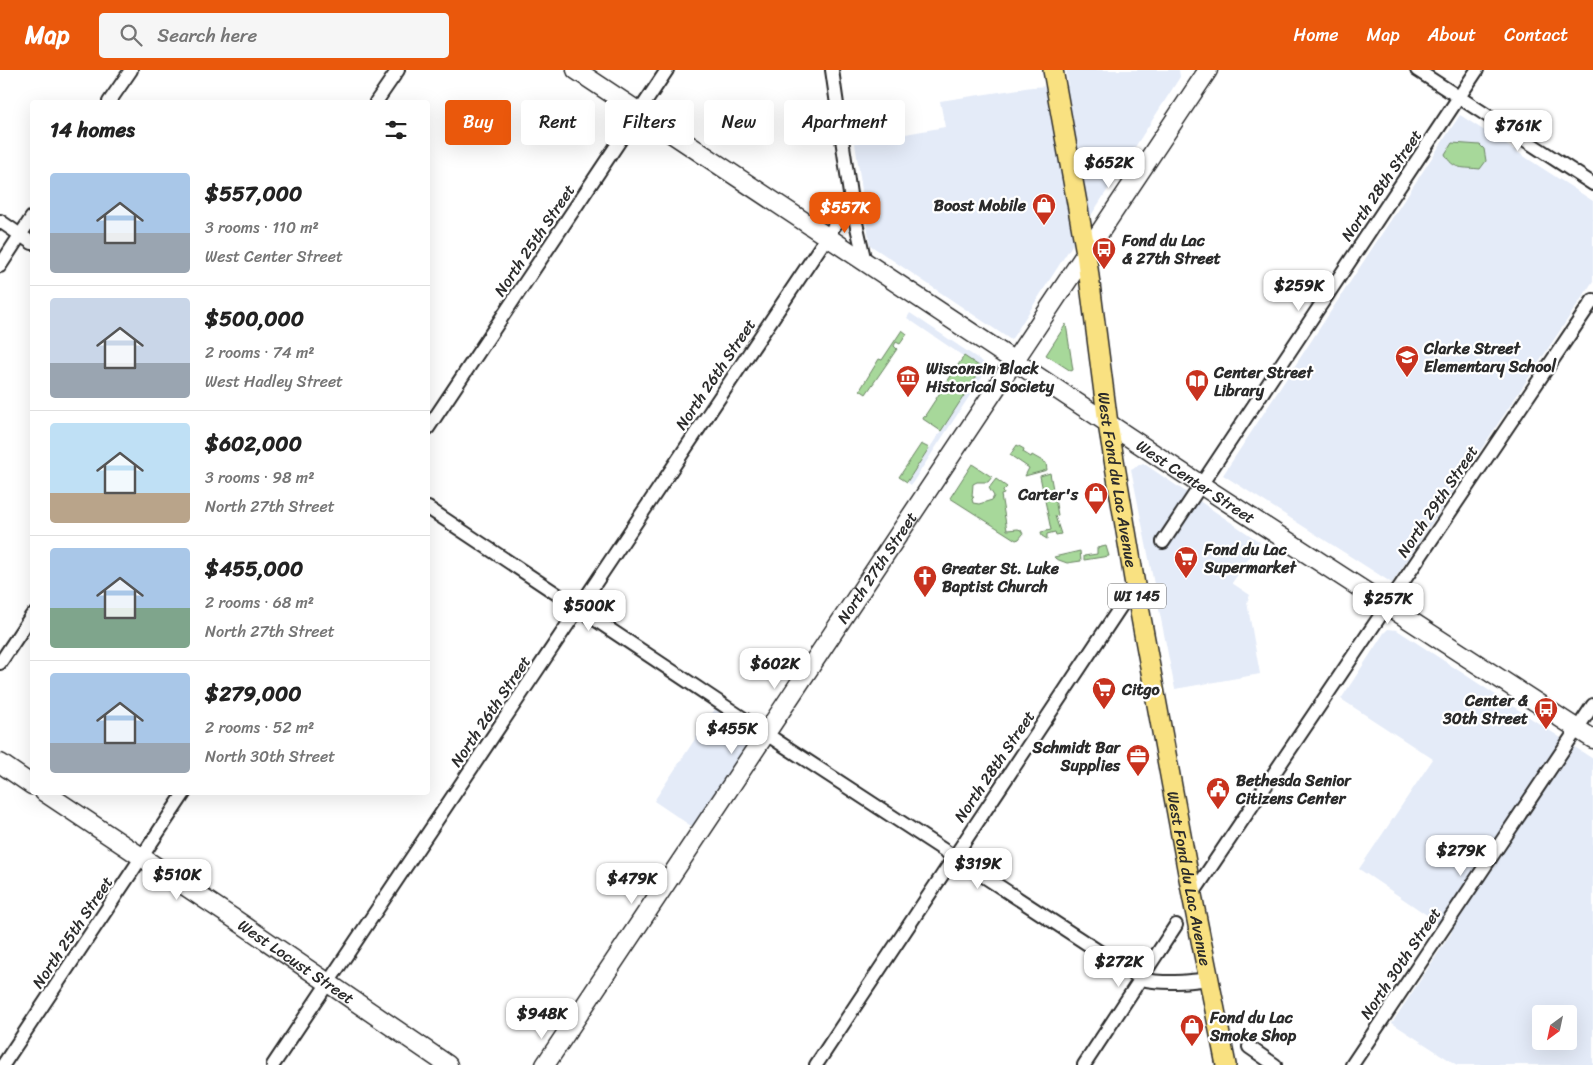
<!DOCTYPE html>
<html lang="en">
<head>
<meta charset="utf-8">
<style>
	:root { --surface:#fff; --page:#f6f6f6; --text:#222; --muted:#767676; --line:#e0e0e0; --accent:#ea580c }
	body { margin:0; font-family:Sriracha,sans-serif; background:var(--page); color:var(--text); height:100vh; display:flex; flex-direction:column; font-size:19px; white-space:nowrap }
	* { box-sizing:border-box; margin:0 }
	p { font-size:16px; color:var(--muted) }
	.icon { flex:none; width:28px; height:28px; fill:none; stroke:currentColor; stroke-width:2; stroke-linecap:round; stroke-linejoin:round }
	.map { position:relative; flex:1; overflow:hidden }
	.sheet { position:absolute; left:30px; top:30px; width:400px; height:695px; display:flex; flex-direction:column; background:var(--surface); border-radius:5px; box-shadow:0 5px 20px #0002 }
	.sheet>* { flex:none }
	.banner { position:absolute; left:445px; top:30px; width:475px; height:45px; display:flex; gap:10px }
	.needle { width:32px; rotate:213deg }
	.controls { position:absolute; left:1532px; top:935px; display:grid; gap:10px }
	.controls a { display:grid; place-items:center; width:45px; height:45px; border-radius:5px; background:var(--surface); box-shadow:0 5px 20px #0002; font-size:25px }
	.price { position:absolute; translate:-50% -42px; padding:0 11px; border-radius:10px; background:#fff; color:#222; font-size:16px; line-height:32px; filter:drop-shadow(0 1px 2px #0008) }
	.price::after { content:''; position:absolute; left:50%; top:30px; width:15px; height:11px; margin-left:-8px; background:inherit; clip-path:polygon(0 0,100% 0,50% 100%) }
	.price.selected { background:var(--accent); color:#fff }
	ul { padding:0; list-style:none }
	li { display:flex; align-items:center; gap:15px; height:125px; padding:0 20px }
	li+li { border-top:1px solid var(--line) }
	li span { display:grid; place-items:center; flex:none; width:140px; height:100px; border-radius:5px; color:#555 }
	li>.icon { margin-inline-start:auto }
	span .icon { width:60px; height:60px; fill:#fffc; stroke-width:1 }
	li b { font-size:21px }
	h2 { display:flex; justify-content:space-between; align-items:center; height:60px; padding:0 20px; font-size:21px }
	.tag { padding:0 18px; border-radius:5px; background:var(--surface); box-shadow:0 5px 20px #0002; font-size:18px; line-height:45px }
	.tag.selected { background:var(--accent); color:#fff }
	header { display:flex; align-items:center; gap:30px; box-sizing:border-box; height:70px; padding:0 25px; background:var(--accent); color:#fff }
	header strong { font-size:24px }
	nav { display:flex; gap:28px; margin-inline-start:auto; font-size:18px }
	.search { width:350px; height:45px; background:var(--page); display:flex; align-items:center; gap:12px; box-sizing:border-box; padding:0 18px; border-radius:5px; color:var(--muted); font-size:19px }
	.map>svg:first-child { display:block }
	.built { fill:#e4ebf8; fill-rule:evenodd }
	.green { fill:#a7d89a; stroke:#698262 }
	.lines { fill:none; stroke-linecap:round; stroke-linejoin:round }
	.street-casing { stroke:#2b2b2b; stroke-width:16 }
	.secondary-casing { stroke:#2b2b2b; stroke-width:21 }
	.primary-casing { stroke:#2b2b2b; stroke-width:22 }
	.street { stroke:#fff; stroke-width:12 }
	.secondary { stroke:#fff; stroke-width:18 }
	.primary { stroke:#f9e181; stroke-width:19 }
	.labels { text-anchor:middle; stroke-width:4.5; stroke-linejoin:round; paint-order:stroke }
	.shield { fill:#fff; stroke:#6b6b6b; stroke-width:1 }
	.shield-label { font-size:15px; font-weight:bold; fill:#2b2b2b }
	.street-label { font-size:16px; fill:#2b2b2b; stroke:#fff }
	.poi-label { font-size:16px; font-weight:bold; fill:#2b2b2b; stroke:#fff; text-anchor:start }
</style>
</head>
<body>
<header>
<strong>Map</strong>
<div class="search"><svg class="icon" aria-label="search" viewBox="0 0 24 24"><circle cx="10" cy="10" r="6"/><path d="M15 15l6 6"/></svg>Search here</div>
<nav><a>Home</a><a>Map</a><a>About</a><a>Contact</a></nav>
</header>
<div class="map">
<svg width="1593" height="995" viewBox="0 0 1593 995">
	<rect width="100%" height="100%" fill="#fff"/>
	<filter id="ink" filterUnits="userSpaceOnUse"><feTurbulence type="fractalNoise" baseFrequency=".02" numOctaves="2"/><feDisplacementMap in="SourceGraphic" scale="10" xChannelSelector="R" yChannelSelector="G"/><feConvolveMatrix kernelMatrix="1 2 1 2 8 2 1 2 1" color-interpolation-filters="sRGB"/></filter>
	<g filter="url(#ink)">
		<path class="built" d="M1066,0H1179L1180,7L1011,270L870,175L855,73L945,57L940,31L1032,17L1068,15Z
			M1460,45L1593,131V211L1392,513L1223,405Z
			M910,243L983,292L986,298L984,304L911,415L907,412L982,299L907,248Z
			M1143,393L1260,472L1232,513L1250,525L1247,532L1260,604L1175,619L1131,399Z
			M1388,559L1397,560L1593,689V995H1457L1392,953L1452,862L1359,799L1433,689L1341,629L1384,563ZM1541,944H1569V971H1541Z
			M719,633L765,664L700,762L654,731Z"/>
		<path class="green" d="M1452,73L1480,75L1484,79L1486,91L1480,99C1464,97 1453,101 1445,84Z
			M1066,254L1073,300L1071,301L1046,285Z
			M902,260L907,264L900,274L896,272L894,276L897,279L866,324L860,320L879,289L882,290Z
			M964,286L982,298L941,361L923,349L924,346L926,347L927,345L926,344Z
			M921,374L929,378L907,412L899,407Z
			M1017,375L1024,379L1023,382L1031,387L1032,385L1046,393L1047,400L1025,406L1029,398L1010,385Z
			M972,394L992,407L988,412H977L973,414L972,427H974L972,429L973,433L979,434L992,430L994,426L989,418L996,409L1007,417L1003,421L1004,424L1001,425L1007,460L1018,459L1021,460L1023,464L1019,469L1016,470L950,428Z
			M1050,403L1053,419H1051L1052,429H1055L1058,445L1055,446L1061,464L1056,465L1055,462L1047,464V469L1042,466L1041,462L1051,460L1040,406Z
			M1106,476L1109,486L1084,490V486L1097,484V478Z
			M1080,481L1081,491L1067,493L1056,489L1054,487Z"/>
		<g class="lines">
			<g class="street-casing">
				<path id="street" d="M832,0L851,131L865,192
					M1417,0L1593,114
					M109,32L131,0
					M376,32L398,0
					M0,151L32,173
					M0,196L32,147
					M428,358L667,0
					M428,438L783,675L1141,909C1164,914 1186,912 1209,909
					M1163,472L1477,0
					M0,593L32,545
					M1192,825L1593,230
					M1249,977L1275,995
					M3,995L185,722
					M273,995L851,131
					M816,995L1135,515
					M1084,995L1176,855
					M1352,995L1593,635"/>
			</g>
			<g class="secondary-casing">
				<g id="secondary">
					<path id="s1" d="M576,0L1201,415L1593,669"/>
					<path d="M0,693L32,715"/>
					<path id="s2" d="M44,722L236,850L448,995"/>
					<path id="s3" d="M545,995L1208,0"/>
				</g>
			</g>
			<g class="primary-casing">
				<g id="primary">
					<path id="s4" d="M1053,0L1086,183L1108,354L1135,515L1192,825L1226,995"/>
				</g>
			</g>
			<use href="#street" class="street"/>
			<use href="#secondary" class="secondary"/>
			<use href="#primary" class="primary"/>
		</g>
	</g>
	<defs>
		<g id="shop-pin" transform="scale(1.25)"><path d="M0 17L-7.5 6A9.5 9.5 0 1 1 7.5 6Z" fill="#c8321e" stroke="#fff"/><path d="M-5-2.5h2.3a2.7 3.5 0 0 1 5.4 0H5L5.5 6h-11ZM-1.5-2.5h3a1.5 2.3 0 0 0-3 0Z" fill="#fff"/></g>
		<g id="bus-pin" transform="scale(1.25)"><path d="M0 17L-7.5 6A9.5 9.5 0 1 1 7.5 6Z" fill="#c8321e" stroke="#fff"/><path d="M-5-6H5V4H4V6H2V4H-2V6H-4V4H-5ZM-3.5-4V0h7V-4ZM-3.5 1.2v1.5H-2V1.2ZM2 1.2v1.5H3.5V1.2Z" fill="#fff"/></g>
		<g id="school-pin" transform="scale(1.25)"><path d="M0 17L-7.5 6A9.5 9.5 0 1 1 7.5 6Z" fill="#c8321e" stroke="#fff"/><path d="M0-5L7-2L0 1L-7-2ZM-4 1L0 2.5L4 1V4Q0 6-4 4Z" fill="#fff"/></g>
		<g id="museum-pin" transform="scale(1.25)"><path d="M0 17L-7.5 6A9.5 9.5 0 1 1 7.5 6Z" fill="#c8321e" stroke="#fff"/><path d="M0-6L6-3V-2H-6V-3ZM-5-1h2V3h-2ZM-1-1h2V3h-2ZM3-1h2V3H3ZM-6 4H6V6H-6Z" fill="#fff"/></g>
		<g id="library-pin" transform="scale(1.25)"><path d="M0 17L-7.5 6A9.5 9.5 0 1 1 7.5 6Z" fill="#c8321e" stroke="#fff"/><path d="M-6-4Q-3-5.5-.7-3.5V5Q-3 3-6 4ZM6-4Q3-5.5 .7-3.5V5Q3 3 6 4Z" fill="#fff"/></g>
		<g id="supermarket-pin" transform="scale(1.25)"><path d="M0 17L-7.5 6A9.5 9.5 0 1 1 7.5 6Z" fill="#c8321e" stroke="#fff"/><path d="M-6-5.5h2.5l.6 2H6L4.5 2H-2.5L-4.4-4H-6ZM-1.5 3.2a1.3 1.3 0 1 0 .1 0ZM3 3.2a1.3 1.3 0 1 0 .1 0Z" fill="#fff"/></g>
		<g id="church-pin" transform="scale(1.25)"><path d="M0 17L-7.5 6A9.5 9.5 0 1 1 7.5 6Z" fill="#c8321e" stroke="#fff"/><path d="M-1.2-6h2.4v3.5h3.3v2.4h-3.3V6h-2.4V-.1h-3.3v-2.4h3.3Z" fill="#fff"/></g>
		<g id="office-pin" transform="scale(1.25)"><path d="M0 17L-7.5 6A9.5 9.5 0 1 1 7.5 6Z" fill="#c8321e" stroke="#fff"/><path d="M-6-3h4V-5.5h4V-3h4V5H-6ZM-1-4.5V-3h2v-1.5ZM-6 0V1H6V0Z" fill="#fff"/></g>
		<g id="civic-pin" transform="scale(1.25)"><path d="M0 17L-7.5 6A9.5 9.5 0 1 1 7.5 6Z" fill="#c8321e" stroke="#fff"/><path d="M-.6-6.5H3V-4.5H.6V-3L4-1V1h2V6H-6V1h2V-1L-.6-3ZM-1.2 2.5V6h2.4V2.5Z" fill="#fff"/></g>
	</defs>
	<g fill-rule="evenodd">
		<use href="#shop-pin" x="1044" y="135"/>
		<use href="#bus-pin" x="1104" y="179"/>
		<use href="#school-pin" x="1407" y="287"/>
		<use href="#museum-pin" x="908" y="307"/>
		<use href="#library-pin" x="1197" y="311"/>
		<use href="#shop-pin" x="1096" y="424"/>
		<use href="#supermarket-pin" x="1186" y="488"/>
		<use href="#church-pin" x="925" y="507"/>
		<use href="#supermarket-pin" x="1104" y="619"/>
		<use href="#bus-pin" x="1546" y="639"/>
		<use href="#office-pin" x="1138" y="686"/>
		<use href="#civic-pin" x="1218" y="719"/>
		<use href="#shop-pin" x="1192" y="956"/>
	</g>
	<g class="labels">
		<rect class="shield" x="1108" y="513.5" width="58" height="25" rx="4"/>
		<g class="shield-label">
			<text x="1137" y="531">WI 145</text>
		</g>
		<g class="street-label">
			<text transform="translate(1381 115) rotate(-56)" y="6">North 28th Street</text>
			<text transform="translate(534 170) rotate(-56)" y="6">North 25th Street</text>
			<text transform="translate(715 304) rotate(-56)" y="6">North 26th Street</text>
			<text dy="6" stroke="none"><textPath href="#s4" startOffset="415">West Fond du Lac Avenue</textPath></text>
			<text dy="6" stroke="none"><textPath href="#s1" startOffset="744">West Center Street</textPath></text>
			<text transform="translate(1437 431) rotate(-56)" y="6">North 29th Street</text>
			<text dy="6" stroke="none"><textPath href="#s3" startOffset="598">North 27th Street</textPath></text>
			<text transform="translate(490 641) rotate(-56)" y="6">North 26th Street</text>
			<text transform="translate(994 696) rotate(-56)" y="6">North 28th Street</text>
			<text dy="6" stroke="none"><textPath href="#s4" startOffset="820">West Fond du Lac Avenue</textPath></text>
			<text transform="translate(72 862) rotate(-56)" y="6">North 25th Street</text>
			<text dy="6" stroke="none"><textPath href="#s2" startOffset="304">West Locust Street</textPath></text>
			<text transform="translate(1400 893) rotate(-56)" y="6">North 30th Street</text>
		</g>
		<g class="poi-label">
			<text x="1026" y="141" text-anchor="end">Boost Mobile</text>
			<text x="1122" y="176">Fond du Lac<tspan x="1122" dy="18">&amp; 27th Street</tspan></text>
			<text x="1424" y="284">Clarke Street<tspan x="1424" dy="18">Elementary School</tspan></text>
			<text x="926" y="304">Wisconsin Black<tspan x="926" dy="18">Historical Society</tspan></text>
			<text x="1214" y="308">Center Street<tspan x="1214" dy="18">Library</tspan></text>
			<text x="1078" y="430" text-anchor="end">Carter's</text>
			<text x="1204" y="485">Fond du Lac<tspan x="1204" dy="18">Supermarket</tspan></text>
			<text x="942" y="504">Greater St. Luke<tspan x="942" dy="18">Baptist Church</tspan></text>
			<text x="1122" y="625">Citgo</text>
			<text x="1528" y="636" text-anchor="end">Center &amp;<tspan x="1528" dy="18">30th Street</tspan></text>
			<text x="1120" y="683" text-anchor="end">Schmidt Bar<tspan x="1120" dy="18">Supplies</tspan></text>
			<text x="1236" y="716">Bethesda Senior<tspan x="1236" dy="18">Citizens Center</tspan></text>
			<text x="1210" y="953">Fond du Lac<tspan x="1210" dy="18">Smoke Shop</tspan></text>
		</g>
	</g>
</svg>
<div class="controls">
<a><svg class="needle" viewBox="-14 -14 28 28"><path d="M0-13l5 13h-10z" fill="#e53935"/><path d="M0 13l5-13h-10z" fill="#767676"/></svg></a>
</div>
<b class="price" style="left:1518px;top:82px">$761K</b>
<b class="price" style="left:1109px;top:119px">$652K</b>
<b class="price selected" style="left:845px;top:164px">$557K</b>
<b class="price" style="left:1299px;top:242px">$259K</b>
<b class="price" style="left:1388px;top:555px">$257K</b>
<b class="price" style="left:589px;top:562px">$500K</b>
<b class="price" style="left:775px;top:620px">$602K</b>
<b class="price" style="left:732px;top:685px">$455K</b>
<b class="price" style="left:1461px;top:807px">$279K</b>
<b class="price" style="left:978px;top:820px">$319K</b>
<b class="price" style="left:177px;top:831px">$510K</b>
<b class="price" style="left:632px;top:835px">$479K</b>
<b class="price" style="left:1119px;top:918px">$272K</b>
<b class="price" style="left:542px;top:970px">$948K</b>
<div class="banner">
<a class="tag selected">Buy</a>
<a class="tag">Rent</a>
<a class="tag">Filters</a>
<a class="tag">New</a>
<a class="tag">Apartment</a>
</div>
<section class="sheet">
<h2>14 homes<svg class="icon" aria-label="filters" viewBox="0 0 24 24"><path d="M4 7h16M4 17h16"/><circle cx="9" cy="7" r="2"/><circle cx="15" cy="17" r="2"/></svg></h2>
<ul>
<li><span style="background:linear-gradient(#a9c7e8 60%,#9aa5b1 0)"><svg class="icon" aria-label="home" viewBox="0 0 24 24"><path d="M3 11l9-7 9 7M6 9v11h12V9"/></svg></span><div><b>$557,000</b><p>3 rooms · 110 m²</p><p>West Center Street</p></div></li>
<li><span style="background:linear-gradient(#c9d6e8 65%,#9aa5b1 0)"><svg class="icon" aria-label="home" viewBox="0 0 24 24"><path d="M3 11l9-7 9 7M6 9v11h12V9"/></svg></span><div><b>$500,000</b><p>2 rooms · 74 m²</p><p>West Hadley Street</p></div></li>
<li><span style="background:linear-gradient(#bfe0f5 70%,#b9a48a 0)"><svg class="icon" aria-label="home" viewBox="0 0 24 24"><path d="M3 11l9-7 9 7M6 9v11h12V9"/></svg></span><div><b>$602,000</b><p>3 rooms · 98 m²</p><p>North 27th Street</p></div></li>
<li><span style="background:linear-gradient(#a9c7e8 60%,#7fa58c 0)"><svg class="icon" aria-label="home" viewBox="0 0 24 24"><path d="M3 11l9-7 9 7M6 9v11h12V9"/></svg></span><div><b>$455,000</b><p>2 rooms · 68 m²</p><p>North 27th Street</p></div></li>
<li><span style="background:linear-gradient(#a9c7e8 70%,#9aa5b1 0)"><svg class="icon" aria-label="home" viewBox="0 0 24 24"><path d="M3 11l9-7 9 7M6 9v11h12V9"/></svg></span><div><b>$279,000</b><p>2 rooms · 52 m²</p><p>North 30th Street</p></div></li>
</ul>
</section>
</div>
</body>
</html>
